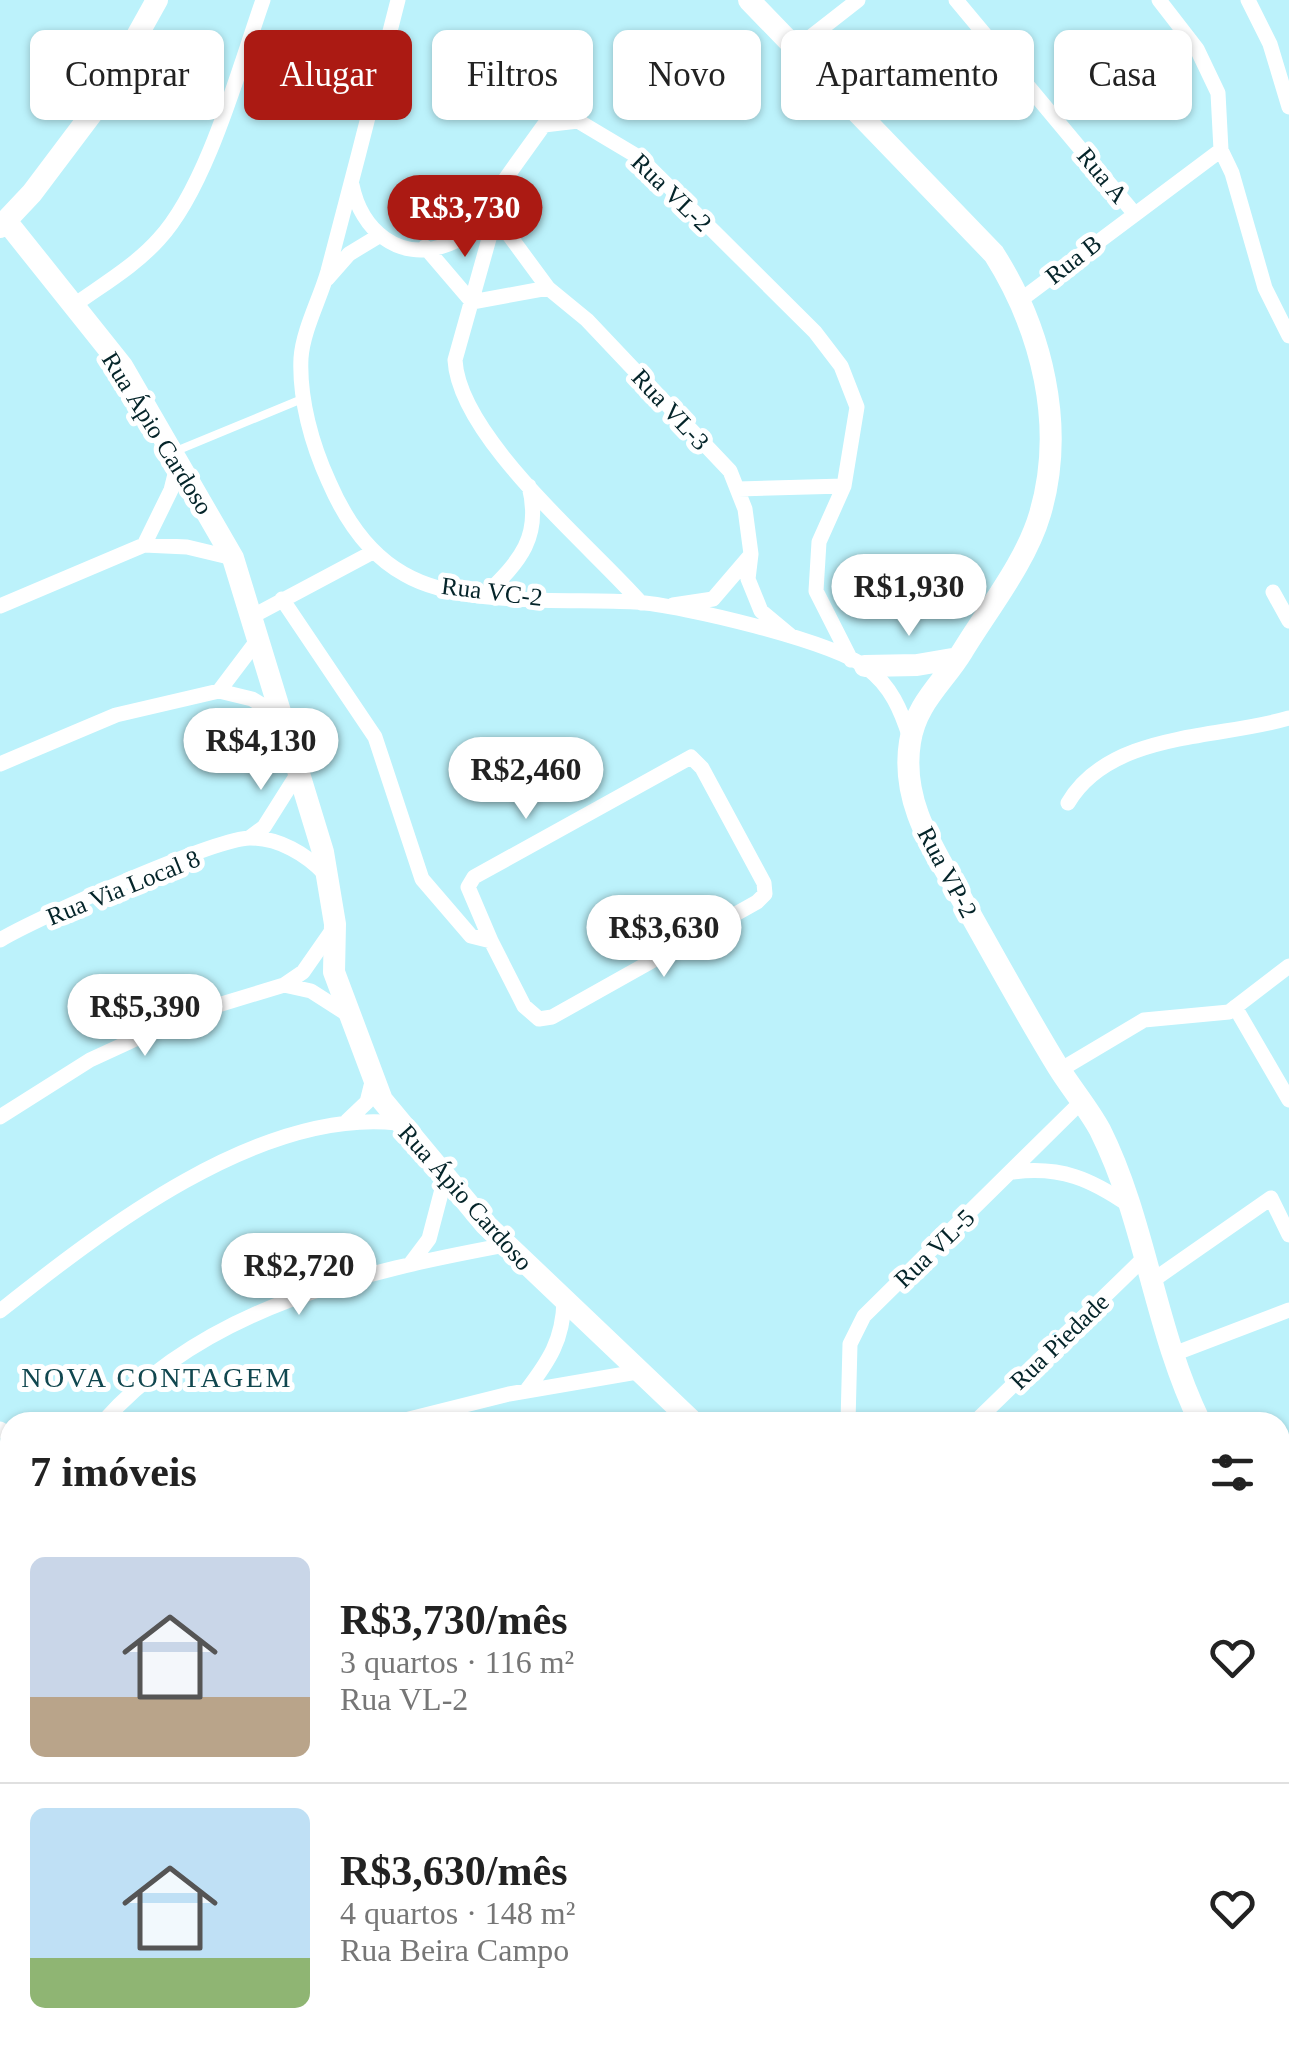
<!DOCTYPE html>
<html lang="pt">
<head>
<meta charset="utf-8">
<style>
	:root { --surface:#fff; --page:#f2f2f2; --text:#222; --muted:#767676; --line:#e0e0e0; --accent:#ab1a13 }
	body { margin:0; font-family:Georgia,serif; background:var(--page); color:var(--text); height:100vh; display:flex; flex-direction:column; font-size:38px; white-space:nowrap }
	* { box-sizing:border-box; margin:0 }
	p { font-size:32px; color:var(--muted) }
	.icon { flex:none; width:55px; height:55px; fill:none; stroke:currentColor; stroke-width:2; stroke-linecap:round; stroke-linejoin:round }
	.map { position:relative; flex:1; overflow:hidden }
	.drawer { position:absolute; left:0px; top:1412px; width:1290px; height:642px; display:flex; flex-direction:column; background:var(--surface); border-radius:30px 30px 0 0; box-shadow:0 2px 8px #0004 }
	.drawer>* { flex:none }
	.top-card { position:absolute; left:30px; top:30px; width:1230px; height:90px; display:flex; gap:20px }
	.price { position:absolute; translate:-50% -85px; padding:0 22px; border-radius:35px; background:#fff; color:#222; font-size:32px; line-height:65px; filter:drop-shadow(0 2px 5px #0008) }
	.price::after { content:''; position:absolute; left:50%; top:60px; width:30px; height:22px; margin-left:-15px; background:inherit; clip-path:polygon(0 0,100% 0,50% 100%) }
	.price.active { background:var(--accent); color:#fff }
	ul { padding:0; list-style:none }
	li { display:flex; align-items:center; gap:30px; height:250px; padding:0 30px }
	li+li { border-top:2px solid var(--line) }
	li span { display:grid; place-items:center; flex:none; width:280px; height:200px; border-radius:15px; color:#555 }
	li>.icon { margin-inline-start:auto }
	span .icon { width:120px; height:120px; fill:#fffc; stroke-width:1 }
	li b { font-size:42px }
	h2 { display:flex; justify-content:space-between; align-items:center; height:120px; padding:0 30px; font-size:42px }
	.pill { padding:0 35px; border-radius:15px; background:var(--surface); box-shadow:0 2px 8px #0004; font-size:35px; line-height:90px }
	.pill.active { background:var(--accent); color:#fff }
	.map>svg:first-child { display:block }
	.lines { fill:none; stroke-linecap:round; stroke-linejoin:round }
	.path { stroke:#59838a; stroke-width:2.5; stroke-dasharray:5 8; stroke-linecap:butt }
	.lane { stroke:#fff; stroke-width:8 }
	.street { stroke:#fff; stroke-width:15 }
	.secondary { stroke:#fff; stroke-width:22 }
	.labels { text-anchor:middle; stroke-width:10; stroke-linejoin:round; paint-order:stroke }
	.street-label { font-size:25px; fill:#042429; stroke:#fff }
	.neighbourhood-label { font-size:28px; letter-spacing:2.5px; fill:#11474f; stroke:#fff }
</style>
</head>
<body>
<div class="map">
<svg width="1289" height="2053" viewBox="0 0 1289 2053">
	<rect width="100%" height="100%" fill="#bcf2fb"/>
	<g class="lines">
		<path class="path" d="M14,2053L18,2045"/>
		<path class="lane" d="M176,451L302,399"/>
		<path class="street" d="M398,0C375,90 352,181 328,271C320,299 303,330 301,358C299,399 312,445 329,482C345,519 368,554 404,574C462,608 569,598 635,602C682,605 832,641 867,668C891,686 901,710 910,738
			M956,0L1134,213
			M1159,0L1197,49L1218,93L1221,150L1232,173L1265,288L1289,336
			M1248,0L1270,44L1289,107
			M794,50L858,0
			M352,185C361,229 398,263 446,245C463,239 479,226 495,216L548,288
			M425,247L472,302L548,288L587,320L730,471L745,509L751,554L748,579L761,611L791,636
			M327,279L349,254L377,237
			M1022,299L1221,150
			M73,306C102,285 135,266 159,239C207,187 239,68 263,0
			M738,489L844,486
			M144,545L171,490L178,462
			M1273,592L1289,621
			M485,595C520,561 542,537 529,486
			M282,599L375,737L422,879L471,936L491,941L524,1006L539,1019L552,1017L757,902L765,894L764,883L702,768L691,757L474,877L468,887L491,941
			M641,603C589,544 459,437 455,360L506,178L544,125L578,121L640,158L815,332L841,366L857,407L844,486L819,542L816,591L851,660
			M673,605L713,599L749,557
			M0,606L144,545L187,547L233,558
			M253,616L373,552
			M219,691L259,638
			M0,764L116,715L219,691L252,699L282,717
			M1068,803C1110,731 1220,739 1289,718
			M249,838L264,827L300,770
			M0,940C34,919 216,838 250,838C279,838 306,854 325,874
			M284,985L311,991L347,1014
			M1235,1007L1289,1100
			M1060,1070L1144,1020L1229,1012L1289,966
			M0,1117L90,1060L192,1013L284,985L303,972L333,929
			M347,1121L367,1102L373,1078
			M1013,1172C1061,1166 1091,1179 1130,1206
			M411,1263L429,1239L445,1178
			M1149,1283L1271,1198L1289,1235
			M0,1311C102,1230 259,1108 397,1123
			M1171,1355L1289,1310
			M526,1391C549,1361 563,1340 564,1301
			M103,1422C205,1307 361,1272 506,1245
			M397,1422L509,1394L637,1372
			M848,1422L850,1344L864,1316L1081,1102
			M975,1422L1142,1260
			M0,1429L10,1435
			M0,1478L10,1518
			M1280,1880L1289,1896
			M0,2002L10,2011
			M1280,2036L1289,2038
			M56,2045L70,2053
			M243,2045L247,2053
			M1172,2045L1175,2053
			M410,2053L417,2045
			M557,2053L559,2045
			M711,2053L713,2045
			M868,2053L870,2045
			M1027,2053L1029,2045
			M1192,2053L1199,2045"/>
		<path class="secondary" d="M749,0L994,254C1042,330 1066,426 1040,514C1026,562 988,609 962,652C943,683 916,703 910,742C900,804 936,852 964,903C995,958 1025,1013 1058,1067C1071,1088 1088,1108 1100,1130C1146,1222 1154,1328 1200,1422
			M7,222L122,366L233,558L323,852L335,924L334,972L382,1100L485,1224L693,1422
			M0,227L32,193L99,104L157,0
			M865,666L917,665L958,658
			M1280,1568L1289,1585"/>
	</g>
	<g class="labels">
		<g class="street-label">
			<text transform="translate(1103 175) rotate(50)" y="9">Rua A</text>
			<text transform="translate(672 192) rotate(44)" y="9">Rua VL-2</text>
			<text transform="translate(1073 259) rotate(-38)" y="9">Rua B</text>
			<text transform="translate(671 409) rotate(47)" y="9">Rua VL-3</text>
			<text transform="translate(158 433) rotate(58)" y="9">Rua Ápio Cardoso</text>
			<text transform="translate(492 591) rotate(7)" y="9">Rua VC-2</text>
			<text transform="translate(948 872) rotate(62)" y="9">Rua VP-2</text>
			<text transform="translate(123 887) rotate(-22)" y="9">Rua Via Local 8</text>
			<text transform="translate(466 1197) rotate(48)" y="9">Rua Ápio Cardoso</text>
			<text transform="translate(934 1248) rotate(-44)" y="9">Rua VL-5</text>
			<text transform="translate(1059 1341) rotate(-44)" y="9">Rua Piedade</text>
		</g>
		<g class="neighbourhood-label">
			<text x="157" y="1387">NOVA CONTAGEM</text>
		</g>
	</g>
</svg>
<b class="price active" style="left:465px;top:260px">R$3,730</b>
<b class="price" style="left:909px;top:639px">R$1,930</b>
<b class="price" style="left:261px;top:793px">R$4,130</b>
<b class="price" style="left:526px;top:822px">R$2,460</b>
<b class="price" style="left:664px;top:980px">R$3,630</b>
<b class="price" style="left:145px;top:1059px">R$5,390</b>
<b class="price" style="left:299px;top:1318px">R$2,720</b>
<div class="top-card">
<a class="pill">Comprar</a>
<a class="pill active">Alugar</a>
<a class="pill">Filtros</a>
<a class="pill">Novo</a>
<a class="pill">Apartamento</a>
<a class="pill">Casa</a>
</div>
<section class="drawer">
<h2>7 imóveis<svg class="icon" aria-label="filters" viewBox="0 0 24 24"><path d="M4 7h16M4 17h16"/><circle cx="9" cy="7" r="2"/><circle cx="15" cy="17" r="2"/></svg></h2>
<ul>
<li><span style="background:linear-gradient(#c9d6e8 70%,#b9a48a 0)"><svg class="icon" aria-label="home" viewBox="0 0 24 24"><path d="M3 11l9-7 9 7M6 9v11h12V9"/></svg></span><div><b>R$3,730/mês</b><p>3 quartos · 116 m²</p><p>Rua VL-2</p></div><svg class="icon" aria-label="heart" viewBox="0 0 24 24"><path d="M12 20l-8-8c-3-5 5-10 8-4 3-6 11-1 8 4z"/></svg></li>
<li><span style="background:linear-gradient(#bfe0f5 75%,#8fb573 0)"><svg class="icon" aria-label="home" viewBox="0 0 24 24"><path d="M3 11l9-7 9 7M6 9v11h12V9"/></svg></span><div><b>R$3,630/mês</b><p>4 quartos · 148 m²</p><p>Rua Beira Campo</p></div><svg class="icon" aria-label="heart" viewBox="0 0 24 24"><path d="M12 20l-8-8c-3-5 5-10 8-4 3-6 11-1 8 4z"/></svg></li>
</ul>
</section>
</div>
</body>
</html>
